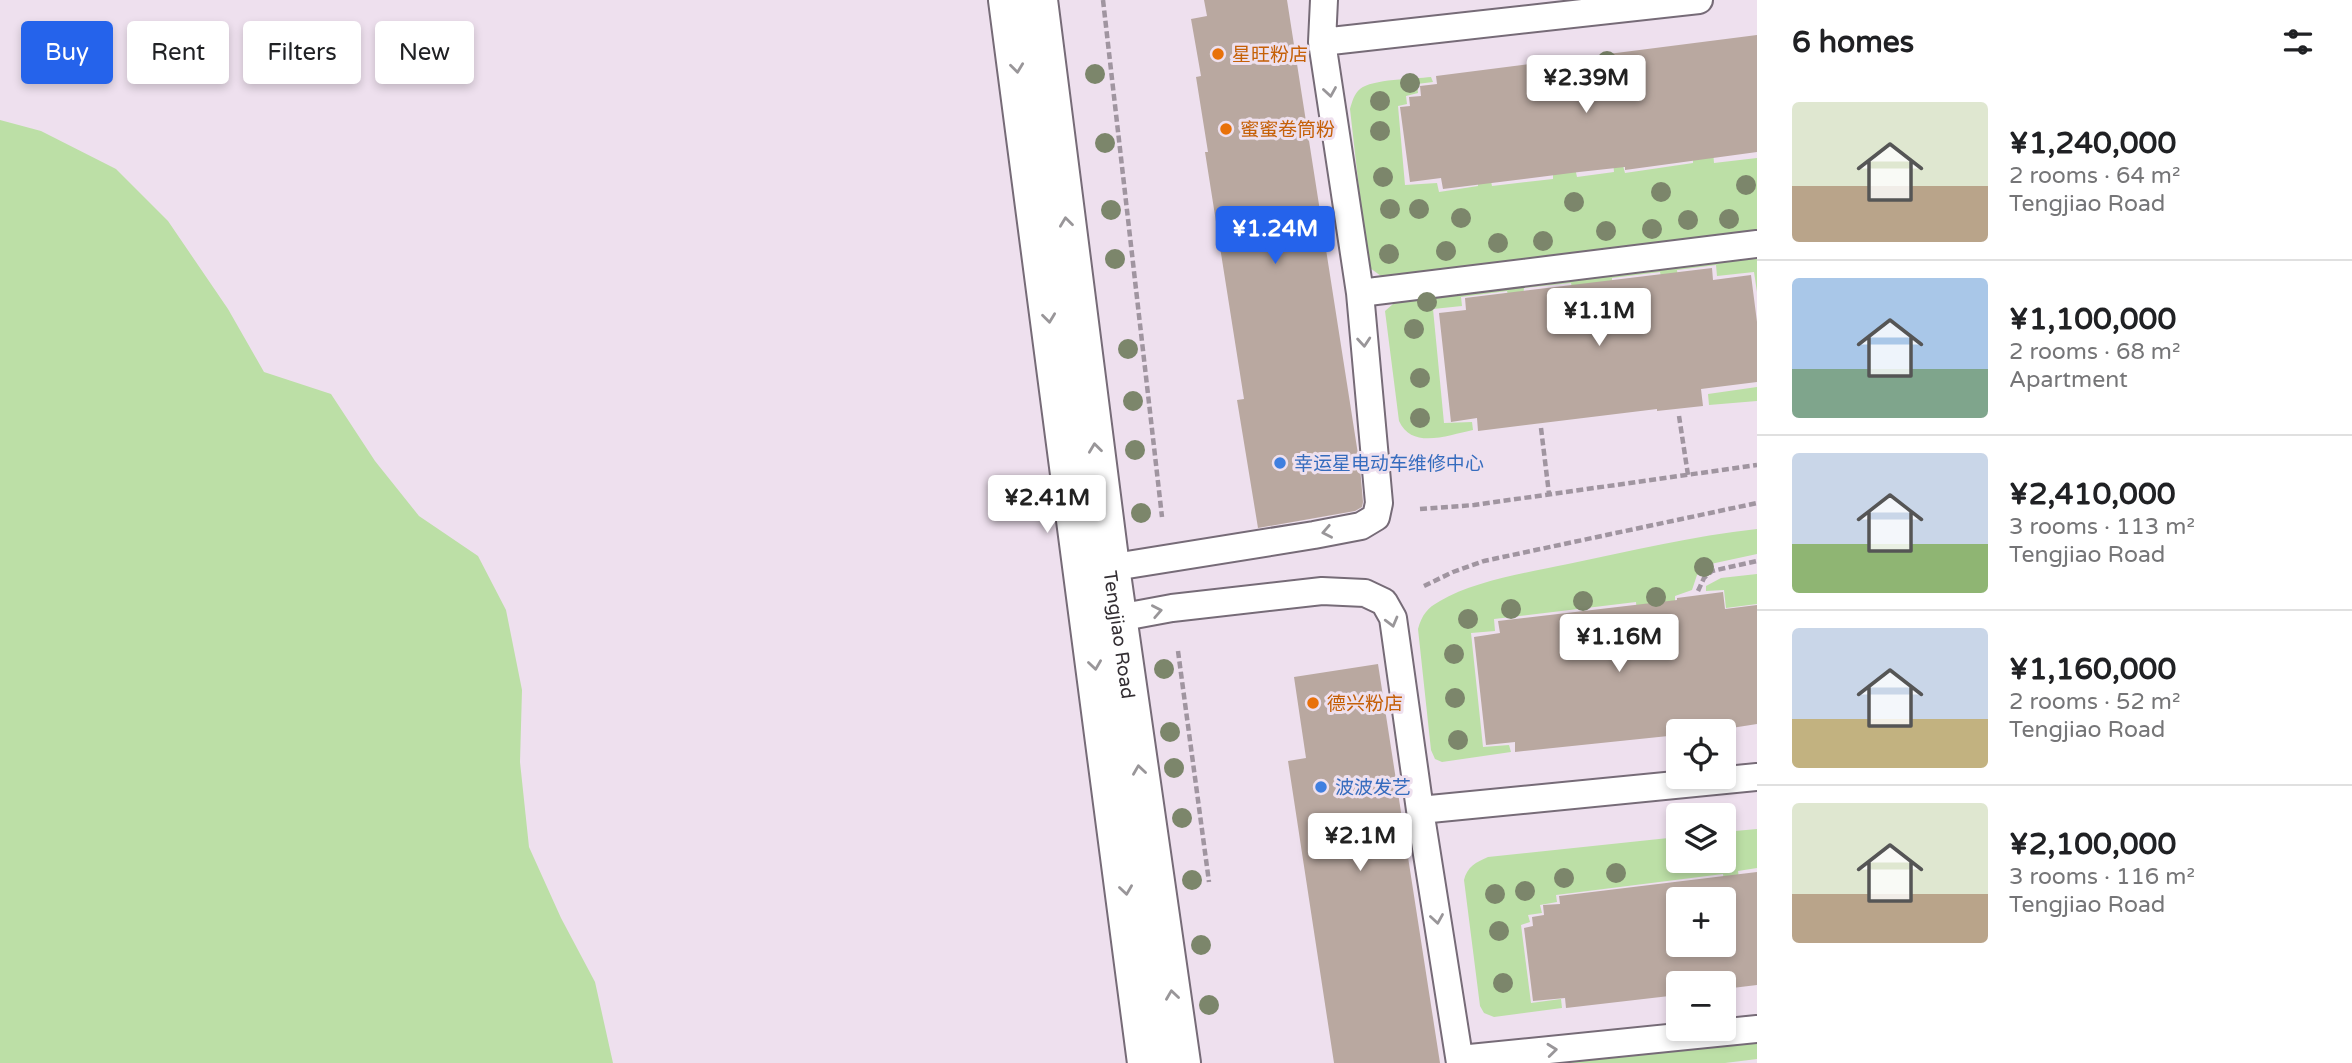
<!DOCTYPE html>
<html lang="en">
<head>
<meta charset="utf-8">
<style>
	:root { --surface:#fff; --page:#f6f6f6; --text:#202124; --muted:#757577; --line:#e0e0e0; --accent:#2563eb }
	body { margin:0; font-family:"Varela Round","Noto Sans SC",sans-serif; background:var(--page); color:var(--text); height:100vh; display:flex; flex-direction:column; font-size:26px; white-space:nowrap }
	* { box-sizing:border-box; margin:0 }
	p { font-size:23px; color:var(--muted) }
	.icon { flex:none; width:38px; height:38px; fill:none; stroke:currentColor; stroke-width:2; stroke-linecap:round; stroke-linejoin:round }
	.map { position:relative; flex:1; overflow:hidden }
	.side { display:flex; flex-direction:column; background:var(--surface); width:595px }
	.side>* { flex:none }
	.banner { position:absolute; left:21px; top:21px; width:665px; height:63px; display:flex; gap:14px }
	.buttons { position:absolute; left:1666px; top:719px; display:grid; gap:14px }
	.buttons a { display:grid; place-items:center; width:70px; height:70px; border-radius:7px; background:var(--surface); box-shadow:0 4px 10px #0003; font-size:35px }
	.price { position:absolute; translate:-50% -60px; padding:0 16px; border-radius:7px; background:#fff; color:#222; font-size:23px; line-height:46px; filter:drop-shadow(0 2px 4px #0008) }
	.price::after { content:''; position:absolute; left:50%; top:42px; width:21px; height:16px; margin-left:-10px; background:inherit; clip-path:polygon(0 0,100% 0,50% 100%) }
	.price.selected { background:var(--accent); color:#fff }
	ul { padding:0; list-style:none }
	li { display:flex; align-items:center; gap:21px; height:175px; padding:0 35px }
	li+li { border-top:2px solid var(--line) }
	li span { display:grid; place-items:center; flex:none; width:196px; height:140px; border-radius:7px; color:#555 }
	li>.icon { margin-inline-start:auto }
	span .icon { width:84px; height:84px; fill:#fffc; stroke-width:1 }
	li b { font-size:30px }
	h2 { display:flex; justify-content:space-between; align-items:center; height:84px; padding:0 35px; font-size:30px }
	.pill { padding:0 24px; border-radius:7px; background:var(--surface); box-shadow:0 4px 10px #0003; font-size:24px; line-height:63px }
	.pill.selected { background:var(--accent); color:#fff }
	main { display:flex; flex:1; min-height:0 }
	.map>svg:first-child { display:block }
	.green { fill:#bcdfa6 }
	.building { fill:#b9a8a0; fill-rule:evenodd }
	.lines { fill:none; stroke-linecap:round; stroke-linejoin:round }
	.lane-casing { stroke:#766b77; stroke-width:30 }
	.secondary-casing { stroke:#766b77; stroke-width:42 }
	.path { stroke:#a095a0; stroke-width:4.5; stroke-dasharray:7 3.5; stroke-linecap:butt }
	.lane { stroke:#fff; stroke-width:26 }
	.secondary { stroke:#fff; stroke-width:38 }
	.tree { fill:#7c866b }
	.oneway { stroke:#999699 }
	.food-dot { fill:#e8710a; stroke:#eee0ee; stroke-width:2.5 }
	.shop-dot { fill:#3f7fe0; stroke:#eee0ee; stroke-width:2.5 }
	.labels { text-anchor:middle; stroke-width:6; stroke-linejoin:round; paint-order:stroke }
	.food-label { font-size:19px; fill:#c56008; stroke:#eee0ee; text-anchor:start }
	.shop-label { font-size:19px; fill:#366cbe; stroke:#eee0ee; text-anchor:start }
	.street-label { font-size:19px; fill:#332e33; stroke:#eee0ee }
</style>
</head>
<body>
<main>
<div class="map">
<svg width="1757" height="1063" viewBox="0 0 1757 1063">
	<rect width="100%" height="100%" fill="#eee0ee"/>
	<path class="green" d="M1431,77L1433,82L1417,84L1418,93L1406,96L1407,104L1398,106L1405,185L1437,183L1439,192L1478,186V177L1490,176L1492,186L1553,179V170L1575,168L1577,177L1614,172L1613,161L1622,162L1625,173L1693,163V155L1713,151L1714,163L1757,158V234L1381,276L1370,268L1367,260L1350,109C1352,102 1354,94 1360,89C1372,79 1414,79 1431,77Z
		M0,120L41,131L116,169L168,221L228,309L264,372L331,394L375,461L419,516L478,556L506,610L522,690L520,762L529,847L561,918L595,982L613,1063H0Z
		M1757,255V292L1754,272L1717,276L1716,265L1677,270L1678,279L1662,282L1660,272L1612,278V287L1573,293L1571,283L1524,288L1523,297L1509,299L1507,291L1461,297L1462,306L1433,309L1444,423L1472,422L1473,430C1448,435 1412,450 1399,421L1385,311L1401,297Z
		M1757,387V401L1709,405L1708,394Z
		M1757,529V554L1706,565L1697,575L1692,590L1675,596V609L1637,614L1636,602L1494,619L1495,631L1471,633L1483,747L1509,745L1511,752L1442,762L1435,759L1431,750L1418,629C1422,615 1427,608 1440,601C1473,581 1530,572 1568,564C1631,551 1693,536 1757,529Z
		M1757,574V604L1726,608L1724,590L1706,591V586L1721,578Z
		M1757,829V868L1738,871L1740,886L1725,887L1723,874L1556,895L1557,902L1540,905L1542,913L1528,915L1530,922L1521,925L1531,1003L1561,999L1562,1008L1494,1017L1484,1013L1480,1006L1464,880C1467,867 1476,862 1488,857L1678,837V861H1724V832Z
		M1757,1037V1059L1725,1063H1536Z"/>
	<path class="building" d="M1204,0H1287L1360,467L1363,502L1362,507L1355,511L1258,528L1237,400L1244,399L1205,152H1208L1196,77L1201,76L1191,19L1207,16Z
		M1757,35V152L1625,170V167L1579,172L1443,189L1441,178L1410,182L1400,107L1410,106L1409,97L1421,96L1420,86L1437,84L1436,76Z
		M1712,268L1713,280L1751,275L1757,322V382L1701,389L1703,406L1657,411V409L1478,431L1477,418L1451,422L1439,313L1466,310L1465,298Z
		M1723,592L1725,609L1757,605V724L1706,732H1678V735L1515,752V742L1486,745L1474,637L1500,633L1498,621L1677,600V598Z
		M1378,664L1440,1063H1334L1288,761L1306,758L1294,677Z
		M1757,872V985L1724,989V984H1678V995L1566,1008L1565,998L1533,1001L1524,928L1533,926L1532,917L1544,915L1543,905L1560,904L1559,896ZM1678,900H1724V945H1678Z"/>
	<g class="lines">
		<g class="lane-casing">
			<path id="lane" d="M1322,42L1699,0
				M1360,293L1757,244
				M1096,570L1314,535L1361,526L1376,517L1379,503L1360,293L1322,42L1324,0
				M1102,621L1172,608L1322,591L1365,593L1384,602L1393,618L1420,810L1460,1063
				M1420,810L1757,777
				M1460,1059L1757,1029"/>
		</g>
		<g class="secondary-casing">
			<g id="secondary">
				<path d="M1008,0L1147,1063"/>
				<path id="s1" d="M1038,0L1110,567L1181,1063"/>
			</g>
		</g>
		<path class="path" d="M1103,0L1162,517
			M1679,416L1688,475
			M1541,428L1549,494
			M1420,509L1474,505L1757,465
			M1424,586L1453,572L1484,561L1757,503
			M1698,591L1704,578L1712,571L1757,561
			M1178,651L1209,882"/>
		<use href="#lane" class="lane"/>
		<use href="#secondary" class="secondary"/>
	</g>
	<g class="tree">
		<circle cx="1607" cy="61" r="10"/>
		<circle cx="1095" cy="74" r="10"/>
		<circle cx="1410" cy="83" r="10"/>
		<circle cx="1380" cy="101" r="10"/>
		<circle cx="1380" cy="131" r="10"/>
		<circle cx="1105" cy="143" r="10"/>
		<circle cx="1383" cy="177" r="10"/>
		<circle cx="1746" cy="185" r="10"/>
		<circle cx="1661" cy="192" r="10"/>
		<circle cx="1574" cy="202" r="10"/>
		<circle cx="1390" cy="209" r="10"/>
		<circle cx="1419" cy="209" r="10"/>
		<circle cx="1111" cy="210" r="10"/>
		<circle cx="1461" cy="218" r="10"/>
		<circle cx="1729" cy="219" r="10"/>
		<circle cx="1688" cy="220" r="10"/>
		<circle cx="1652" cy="229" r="10"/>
		<circle cx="1606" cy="231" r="10"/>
		<circle cx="1543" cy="241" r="10"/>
		<circle cx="1498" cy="243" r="10"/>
		<circle cx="1446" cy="251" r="10"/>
		<circle cx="1389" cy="254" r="10"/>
		<circle cx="1115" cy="259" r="10"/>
		<circle cx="1427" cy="302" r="10"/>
		<circle cx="1414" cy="329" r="10"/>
		<circle cx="1128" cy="349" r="10"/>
		<circle cx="1420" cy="378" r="10"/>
		<circle cx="1133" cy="401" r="10"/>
		<circle cx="1420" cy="418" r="10"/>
		<circle cx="1135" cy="450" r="10"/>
		<circle cx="1141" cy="513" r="10"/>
		<circle cx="1704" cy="567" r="10"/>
		<circle cx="1656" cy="597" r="10"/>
		<circle cx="1583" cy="601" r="10"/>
		<circle cx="1511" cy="609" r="10"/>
		<circle cx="1468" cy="619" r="10"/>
		<circle cx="1454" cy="654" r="10"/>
		<circle cx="1164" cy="669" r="10"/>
		<circle cx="1455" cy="698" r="10"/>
		<circle cx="1170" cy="732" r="10"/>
		<circle cx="1458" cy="740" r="10"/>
		<circle cx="1174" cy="768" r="10"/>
		<circle cx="1182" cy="818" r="10"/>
		<circle cx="1616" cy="873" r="10"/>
		<circle cx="1564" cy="878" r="10"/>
		<circle cx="1192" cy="880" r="10"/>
		<circle cx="1525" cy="891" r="10"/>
		<circle cx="1495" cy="894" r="10"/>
		<circle cx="1499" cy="931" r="10"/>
		<circle cx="1201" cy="945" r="10"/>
		<circle cx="1503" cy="983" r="10"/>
		<circle cx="1209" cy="1005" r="10"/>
	</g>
	<defs><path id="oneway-chevron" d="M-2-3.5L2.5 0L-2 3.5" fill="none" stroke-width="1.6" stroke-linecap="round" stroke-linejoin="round" transform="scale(1.75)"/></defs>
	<g class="oneway">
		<use href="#oneway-chevron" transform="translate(1017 68) rotate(83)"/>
		<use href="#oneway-chevron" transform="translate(1330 92) rotate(81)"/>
		<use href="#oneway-chevron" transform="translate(1066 222) rotate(-97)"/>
		<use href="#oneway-chevron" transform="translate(1049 318) rotate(83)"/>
		<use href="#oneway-chevron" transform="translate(1364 342) rotate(85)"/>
		<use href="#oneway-chevron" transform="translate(1095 448) rotate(-97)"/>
		<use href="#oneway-chevron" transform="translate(1327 532) rotate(169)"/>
		<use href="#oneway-chevron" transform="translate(1157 611) rotate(-11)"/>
		<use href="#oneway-chevron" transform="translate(1392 622) rotate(75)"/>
		<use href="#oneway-chevron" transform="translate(1095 665) rotate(82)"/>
		<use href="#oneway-chevron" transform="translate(1139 770) rotate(-98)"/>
		<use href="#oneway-chevron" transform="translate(1126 890) rotate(82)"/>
		<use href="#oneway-chevron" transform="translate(1437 919) rotate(81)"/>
		<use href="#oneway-chevron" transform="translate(1172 995) rotate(-98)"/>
		<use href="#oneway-chevron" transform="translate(1552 1050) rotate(-6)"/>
	</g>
	<g class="food-dot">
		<circle cx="1218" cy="54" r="7"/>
		<circle cx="1226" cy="129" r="7"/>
		<circle cx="1313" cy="703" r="7"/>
	</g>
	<g class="shop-dot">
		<circle cx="1280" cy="463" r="7"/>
		<circle cx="1321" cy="787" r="7"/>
	</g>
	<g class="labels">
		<g class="food-label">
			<text x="1232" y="61">星旺粉店</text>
			<text x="1240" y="136">蜜蜜卷筒粉</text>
			<text x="1327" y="710">德兴粉店</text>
		</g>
		<g class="shop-label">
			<text x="1294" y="470">幸运星电动车维修中心</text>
			<text x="1335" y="794">波波发艺</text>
		</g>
		<g class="street-label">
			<text dy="7" stroke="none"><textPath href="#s1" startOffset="640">Tengjiao Road</textPath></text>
		</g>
	</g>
</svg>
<div class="buttons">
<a><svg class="icon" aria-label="locate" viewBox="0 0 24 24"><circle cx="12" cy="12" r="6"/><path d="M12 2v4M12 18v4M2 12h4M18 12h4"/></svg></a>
<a><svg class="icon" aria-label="layers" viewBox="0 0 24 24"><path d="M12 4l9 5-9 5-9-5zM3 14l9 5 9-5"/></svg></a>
<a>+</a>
<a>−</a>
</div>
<b class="price" style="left:1586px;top:115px">¥2.39M</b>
<b class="price selected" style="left:1275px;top:266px">¥1.24M</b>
<b class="price" style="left:1599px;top:348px">¥1.1M</b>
<b class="price" style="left:1047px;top:535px">¥2.41M</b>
<b class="price" style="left:1619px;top:674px">¥1.16M</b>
<b class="price" style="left:1360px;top:873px">¥2.1M</b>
<div class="banner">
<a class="pill selected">Buy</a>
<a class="pill">Rent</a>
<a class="pill">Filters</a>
<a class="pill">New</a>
</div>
</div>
<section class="side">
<h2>6 homes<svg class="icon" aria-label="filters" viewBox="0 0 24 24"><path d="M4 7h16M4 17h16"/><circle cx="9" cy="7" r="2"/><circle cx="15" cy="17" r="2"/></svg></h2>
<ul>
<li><span style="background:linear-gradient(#dfe7d0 60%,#b9a48a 0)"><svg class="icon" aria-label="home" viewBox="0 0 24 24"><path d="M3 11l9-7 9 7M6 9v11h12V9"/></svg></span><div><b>¥1,240,000</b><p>2 rooms · 64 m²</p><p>Tengjiao Road</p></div></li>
<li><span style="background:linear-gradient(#a9c7e8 65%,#7fa58c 0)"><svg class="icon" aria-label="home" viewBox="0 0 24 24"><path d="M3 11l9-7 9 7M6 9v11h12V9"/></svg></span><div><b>¥1,100,000</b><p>2 rooms · 68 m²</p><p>Apartment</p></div></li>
<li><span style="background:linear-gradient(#c9d6e8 65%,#8fb573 0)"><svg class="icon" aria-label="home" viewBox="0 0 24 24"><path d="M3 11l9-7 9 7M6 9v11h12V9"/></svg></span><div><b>¥2,410,000</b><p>3 rooms · 113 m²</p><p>Tengjiao Road</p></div></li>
<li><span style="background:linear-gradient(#c9d6e8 65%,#c2b280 0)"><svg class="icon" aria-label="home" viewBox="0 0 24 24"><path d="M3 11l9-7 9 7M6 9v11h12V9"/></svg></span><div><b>¥1,160,000</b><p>2 rooms · 52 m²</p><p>Tengjiao Road</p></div></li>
<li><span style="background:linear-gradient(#dfe7d0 65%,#b9a48a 0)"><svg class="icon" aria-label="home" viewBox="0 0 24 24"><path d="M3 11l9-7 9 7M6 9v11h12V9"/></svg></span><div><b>¥2,100,000</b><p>3 rooms · 116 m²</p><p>Tengjiao Road</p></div></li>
</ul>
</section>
</main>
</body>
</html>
